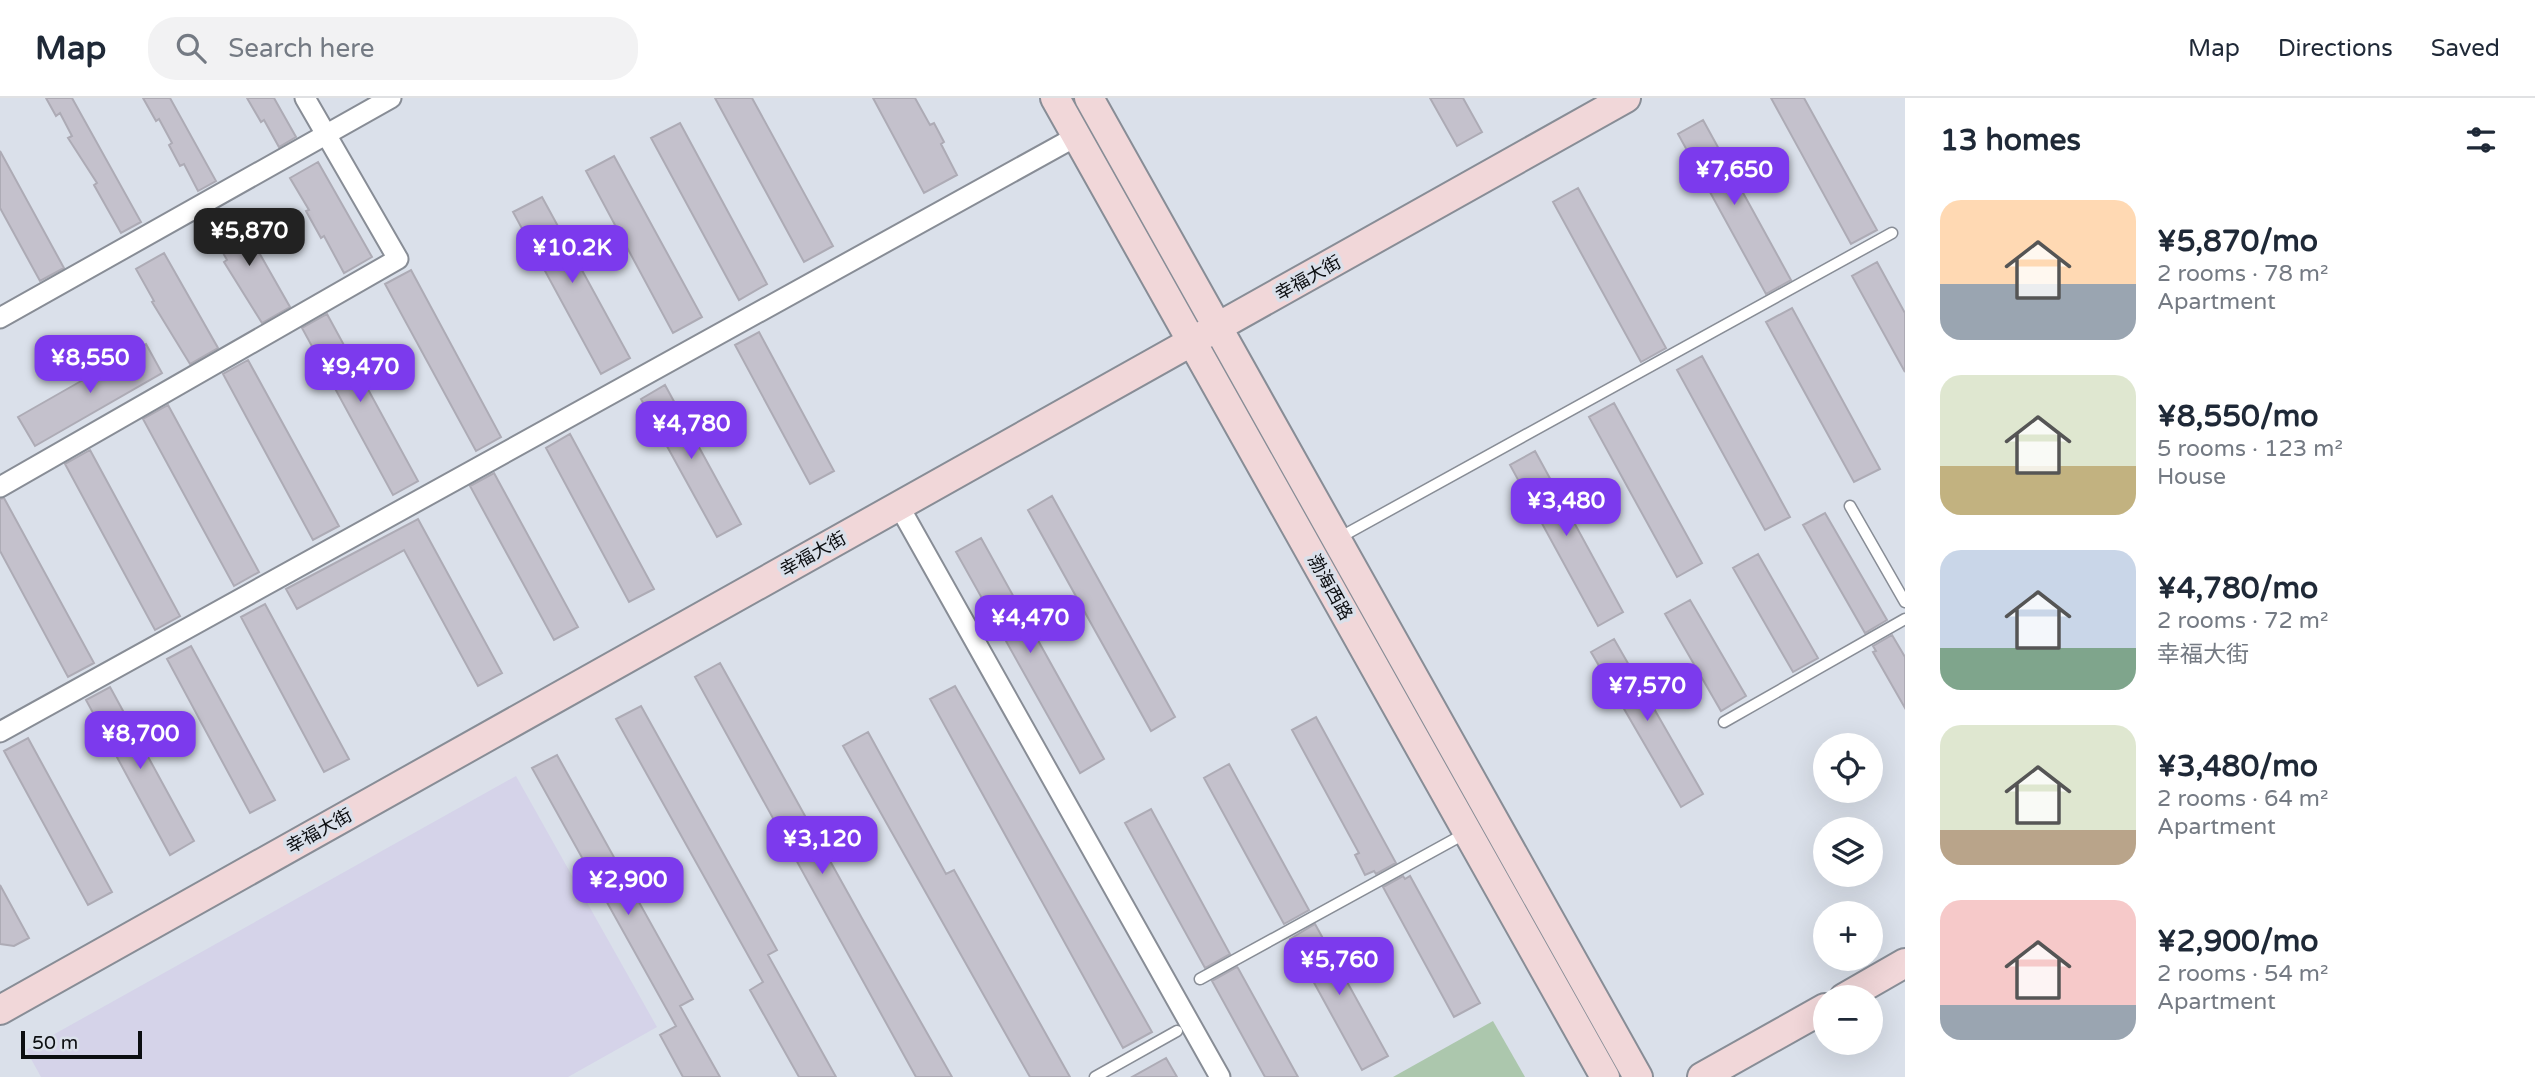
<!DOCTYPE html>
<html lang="en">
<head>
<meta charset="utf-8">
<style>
	:root { --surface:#fff; --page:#f2f2f3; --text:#1f2937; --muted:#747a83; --line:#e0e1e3; --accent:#7c3aed }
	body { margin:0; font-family:"Varela Round","Noto Sans SC",sans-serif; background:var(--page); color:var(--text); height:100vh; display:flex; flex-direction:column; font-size:26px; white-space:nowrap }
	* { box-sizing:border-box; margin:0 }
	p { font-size:23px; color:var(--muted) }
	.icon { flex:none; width:38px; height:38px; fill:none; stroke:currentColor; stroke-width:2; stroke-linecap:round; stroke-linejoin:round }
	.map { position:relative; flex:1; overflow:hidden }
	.panel { display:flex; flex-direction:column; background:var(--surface); width:630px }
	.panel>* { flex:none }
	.fabs { position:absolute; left:1813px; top:635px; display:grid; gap:14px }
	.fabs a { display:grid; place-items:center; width:70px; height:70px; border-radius:50%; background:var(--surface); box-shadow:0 7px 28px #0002; font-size:35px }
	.scale { position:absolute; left:21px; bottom:18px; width:121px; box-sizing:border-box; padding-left:7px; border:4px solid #0c0e11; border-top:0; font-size:19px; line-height:24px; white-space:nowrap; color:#0c0e11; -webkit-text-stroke:5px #dae0ea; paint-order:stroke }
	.price { position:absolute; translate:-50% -60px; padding:0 16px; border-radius:14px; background:var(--accent); color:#fff; font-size:23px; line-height:46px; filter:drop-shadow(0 2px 4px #0008) }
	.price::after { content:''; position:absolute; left:50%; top:42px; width:21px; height:16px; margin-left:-10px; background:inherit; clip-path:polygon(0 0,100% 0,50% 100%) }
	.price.active { background:#222; color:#fff }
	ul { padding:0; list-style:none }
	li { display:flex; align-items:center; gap:21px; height:175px; padding:0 35px }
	li span { display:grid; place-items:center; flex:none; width:196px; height:140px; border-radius:21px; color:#555 }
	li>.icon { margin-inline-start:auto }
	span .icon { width:84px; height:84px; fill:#fffc; stroke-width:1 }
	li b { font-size:30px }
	h2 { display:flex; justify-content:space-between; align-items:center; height:84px; padding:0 35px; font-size:30px }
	header { display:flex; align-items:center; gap:42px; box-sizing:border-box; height:98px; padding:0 35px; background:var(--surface); border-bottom:2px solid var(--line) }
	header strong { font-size:33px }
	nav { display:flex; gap:38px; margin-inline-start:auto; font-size:24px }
	.search { width:490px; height:63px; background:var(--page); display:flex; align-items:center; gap:18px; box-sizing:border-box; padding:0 24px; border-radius:28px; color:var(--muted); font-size:26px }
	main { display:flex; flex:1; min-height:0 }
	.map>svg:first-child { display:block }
	.education { fill:#d5d3e9 }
	.green { fill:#acc7ad }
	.building { fill:#c4c1cc; stroke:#adabb5; stroke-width:2 }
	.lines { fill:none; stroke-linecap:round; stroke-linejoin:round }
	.lane-casing { stroke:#888d96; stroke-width:13 }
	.street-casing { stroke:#888d96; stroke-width:23 }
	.secondary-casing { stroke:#888d96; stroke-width:32 }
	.lane { stroke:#fff; stroke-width:10 }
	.street { stroke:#fff; stroke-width:19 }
	.secondary { stroke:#f1d7d9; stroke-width:28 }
	.labels { text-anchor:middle; stroke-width:7; stroke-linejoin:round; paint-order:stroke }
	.street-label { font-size:18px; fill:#0c0e11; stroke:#dae0ea }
</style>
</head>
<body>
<header>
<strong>Map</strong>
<div class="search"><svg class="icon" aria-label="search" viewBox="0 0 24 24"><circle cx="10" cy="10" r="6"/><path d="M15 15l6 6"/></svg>Search here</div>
<nav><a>Map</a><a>Directions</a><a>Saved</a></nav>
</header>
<main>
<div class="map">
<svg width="1905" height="979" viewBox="0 0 1905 979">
	<rect width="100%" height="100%" fill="#dae0ea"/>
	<path class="education" d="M516,678L657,929L568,979H41L26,952Z"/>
	<path class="green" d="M1493,923L1525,979H1393Z"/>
	<path class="building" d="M46,0H72L141,124L121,135L94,87L97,85L68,40L72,38L60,15L56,18Z
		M143,0H170L216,83L198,93L184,66L180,68L169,47L172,45L159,21L156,23Z
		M247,0H274L296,39L279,49L264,22L261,24Z
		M715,0H752L833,148L804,164Z
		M873,0H915L930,27L934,25L944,44L941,46L957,77L924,95Z
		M1430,0H1463L1482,34L1457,48Z
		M1771,0H1804L1877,132L1851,146Z
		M1703,22L1791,182L1766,196L1678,36Z
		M680,25L767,186L739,202L651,40Z
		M0,53L64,170L40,183L0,110Z
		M614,58L702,219L673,235L586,73Z
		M318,64L372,159L344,175L324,138L321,140L306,113L309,112L290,80Z
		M1578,90L1666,250L1641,264L1553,104Z
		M542,99L630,260L601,276L513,114Z
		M236,114L290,209L262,225L224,164L227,162L209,130Z
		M164,155L218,250L190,266L152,204L154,203L136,171Z
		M1877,164L1905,215V274L1852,178Z
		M411,172L501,339L476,353L385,186Z
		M1792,210L1880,371L1854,384L1766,224Z
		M327,216L418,383L393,397L302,230Z
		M759,234L834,373L810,386L735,247Z
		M146,246L162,275L35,348L18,319Z
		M1702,258L1790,419L1765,432L1677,272Z
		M248,262L339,428L313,442L223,276Z
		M665,287L741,426L717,439L641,301Z
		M1614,305L1702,465L1677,479L1589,319Z
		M168,307L259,474L234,488L143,321Z
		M570,336L654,491L629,504L546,350Z
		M90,352L180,518L155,532L65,366Z
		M1535,353L1623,514L1598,528L1510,367Z
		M494,375L578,529L554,542L470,388Z
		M1052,398L1175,619L1151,633L1028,412Z
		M4,400L94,565L68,579L0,453V401Z
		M1825,415L1887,522L1865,535L1803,427Z
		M418,421L502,575L478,588L404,452L297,511L286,491Z
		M981,440L1104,661L1080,675L956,454Z
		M1758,456L1818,560L1793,574L1733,470Z
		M1690,502L1746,598L1721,613L1665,516Z
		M265,506L349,661L324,674L241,519Z
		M1892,537L1905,559V610L1873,554L1876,553L1873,548Z
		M1614,541L1703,696L1681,709L1591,554Z
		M191,548L275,702L250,715L167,561Z
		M720,565L864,824L952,979H916L695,579Z
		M955,588L1152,934L1123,950L930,601Z
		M110,589L194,743L170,757L86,602Z
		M641,608L777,852L768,857L836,979H799L750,892L763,884L616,621Z
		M1316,619L1396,765L1376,776L1374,773L1365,777L1355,757L1359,755L1292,632Z
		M868,634L946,776L954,772L1070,979H1030L843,648Z
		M28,640L112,794L88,807L4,653Z
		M557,657L693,901L680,908L720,979H683L660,937L676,928L532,670Z
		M1229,666L1309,812L1284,826L1204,680Z
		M1151,711L1230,856L1205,870L1125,725Z
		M1403,778L1405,781L1410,778L1480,905L1454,919L1383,789Z
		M0,787L29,840L14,848L0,846Z
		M1315,826L1388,958L1362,972L1290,841Z
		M1237,869L1238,870L1298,979H1265L1212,883Z
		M1166,960L1177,979H1132Z"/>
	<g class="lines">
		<g class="lane-casing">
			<path id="lane" d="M1850,408L1905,504
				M1337,441L1892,135
				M1724,624L1905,521
				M1200,881L1466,735
				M1095,979L1177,933"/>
		</g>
		<g class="street-casing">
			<path id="street" d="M0,220L391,0
				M0,389L398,161L305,0
				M899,408L1220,979
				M0,634L1077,38"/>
		</g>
		<g class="secondary-casing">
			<path id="secondary" d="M1055,0L1605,979
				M1089,0L1638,979
				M1844,900L1905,865
				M0,912L1626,0
				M1702,979L1825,910"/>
		</g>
		<use href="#lane" class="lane"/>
		<use href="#street" class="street"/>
		<use href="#secondary" class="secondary"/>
	</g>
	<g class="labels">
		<g class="street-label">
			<text transform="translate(1308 180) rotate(-29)" y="6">幸福大街</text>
			<text transform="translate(813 456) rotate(-29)" y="6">幸福大街</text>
			<text transform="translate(1330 489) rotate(61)" y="6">渤海西路</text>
			<text transform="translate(319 733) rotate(-29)" y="6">幸福大街</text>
		</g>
	</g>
</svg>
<div class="fabs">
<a><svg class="icon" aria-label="locate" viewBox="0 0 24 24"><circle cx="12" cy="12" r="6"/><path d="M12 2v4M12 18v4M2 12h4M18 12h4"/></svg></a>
<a><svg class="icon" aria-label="layers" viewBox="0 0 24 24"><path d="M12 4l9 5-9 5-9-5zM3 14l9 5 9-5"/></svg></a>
<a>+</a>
<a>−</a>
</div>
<div class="scale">50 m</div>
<b class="price" style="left:1734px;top:109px">¥7,650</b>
<b class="price active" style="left:249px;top:170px">¥5,870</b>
<b class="price" style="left:572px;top:187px">¥10.2K</b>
<b class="price" style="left:90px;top:297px">¥8,550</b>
<b class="price" style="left:360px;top:306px">¥9,470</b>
<b class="price" style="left:691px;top:363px">¥4,780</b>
<b class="price" style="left:1566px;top:440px">¥3,480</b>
<b class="price" style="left:1030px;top:557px">¥4,470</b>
<b class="price" style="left:1647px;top:625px">¥7,570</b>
<b class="price" style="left:140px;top:673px">¥8,700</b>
<b class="price" style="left:822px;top:778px">¥3,120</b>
<b class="price" style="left:628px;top:819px">¥2,900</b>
<b class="price" style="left:1339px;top:899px">¥5,760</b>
</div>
<section class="panel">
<h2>13 homes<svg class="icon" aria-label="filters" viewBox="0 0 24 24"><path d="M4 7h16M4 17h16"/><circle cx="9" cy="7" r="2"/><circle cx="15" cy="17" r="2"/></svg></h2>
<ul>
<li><span style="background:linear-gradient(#ffd9b3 60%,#9aa5b1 0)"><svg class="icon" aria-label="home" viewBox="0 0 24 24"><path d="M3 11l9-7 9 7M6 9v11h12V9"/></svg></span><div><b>¥5,870/mo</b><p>2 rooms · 78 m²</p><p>Apartment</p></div></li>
<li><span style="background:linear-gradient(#dfe7d0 65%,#c2b280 0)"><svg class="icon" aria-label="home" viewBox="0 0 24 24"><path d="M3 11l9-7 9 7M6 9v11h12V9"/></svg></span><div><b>¥8,550/mo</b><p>5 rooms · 123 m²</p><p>House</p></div></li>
<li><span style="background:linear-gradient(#c9d6e8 70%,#7fa58c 0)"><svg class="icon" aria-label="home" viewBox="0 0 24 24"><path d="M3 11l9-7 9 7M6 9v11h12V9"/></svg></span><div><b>¥4,780/mo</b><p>2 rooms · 72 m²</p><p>幸福大街</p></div></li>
<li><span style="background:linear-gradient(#dfe7d0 75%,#b9a48a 0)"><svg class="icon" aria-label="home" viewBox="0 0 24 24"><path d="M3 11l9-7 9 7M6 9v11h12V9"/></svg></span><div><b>¥3,480/mo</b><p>2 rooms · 64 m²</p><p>Apartment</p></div></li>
<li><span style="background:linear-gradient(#f6c9c9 75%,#9aa5b1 0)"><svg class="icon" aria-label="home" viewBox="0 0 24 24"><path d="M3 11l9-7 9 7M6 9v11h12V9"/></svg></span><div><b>¥2,900/mo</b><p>2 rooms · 54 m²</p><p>Apartment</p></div></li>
</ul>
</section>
</main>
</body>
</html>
